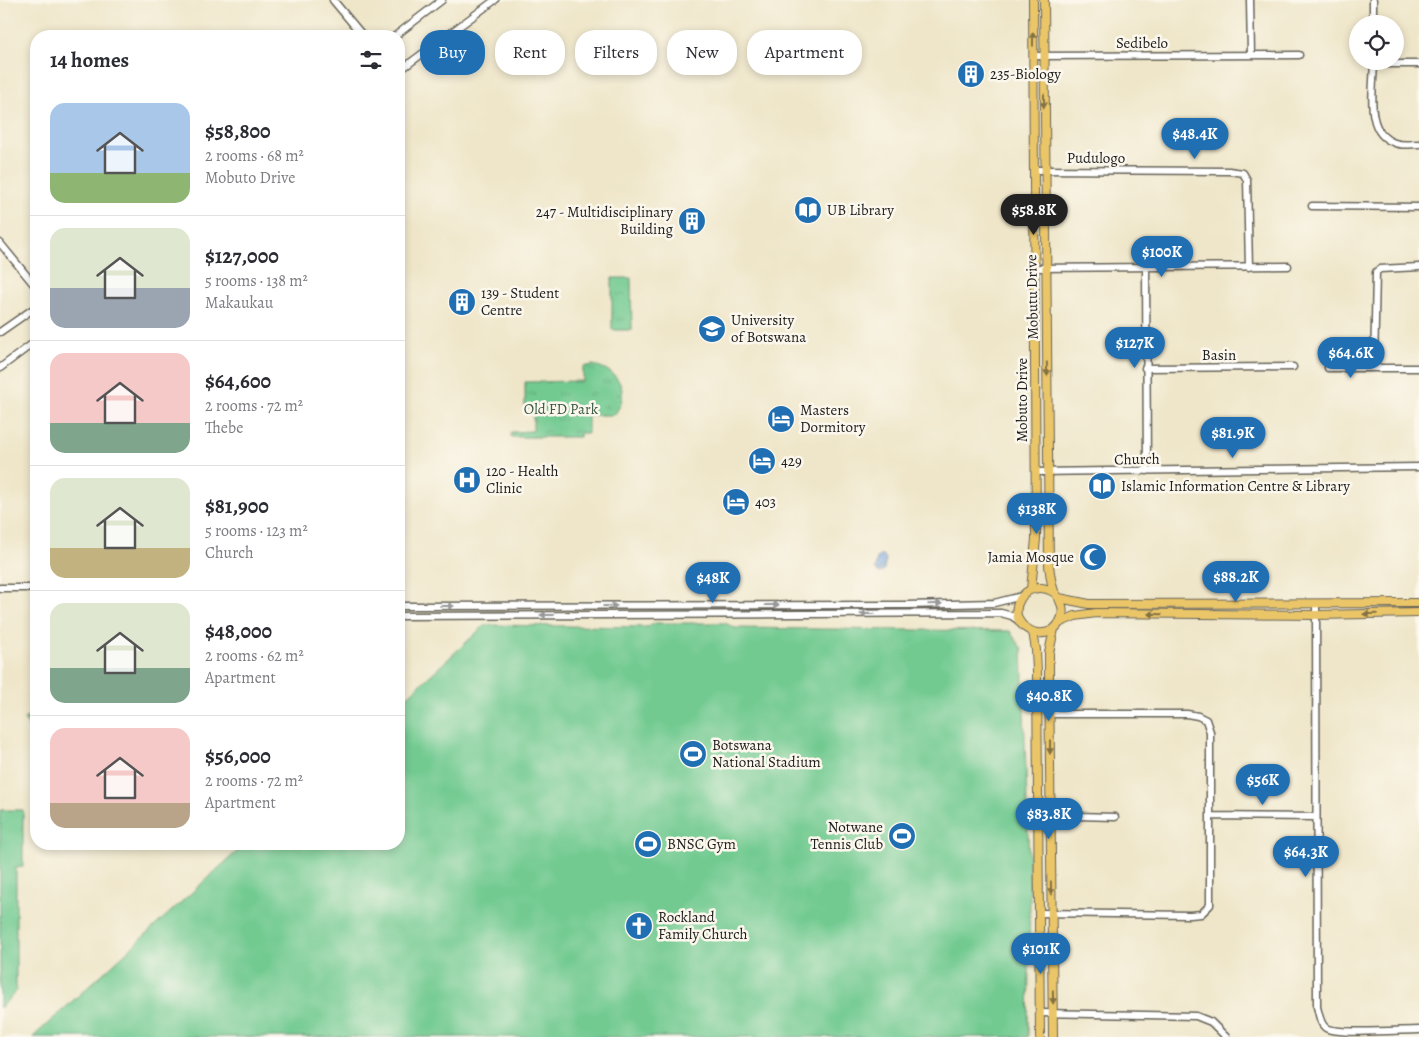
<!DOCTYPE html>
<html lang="en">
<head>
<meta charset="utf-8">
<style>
	:root { --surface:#fff; --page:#f2f2f3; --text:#2b2b33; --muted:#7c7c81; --line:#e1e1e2; --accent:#1f6fb2 }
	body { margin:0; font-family:Alegreya,serif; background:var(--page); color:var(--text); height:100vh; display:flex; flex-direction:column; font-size:19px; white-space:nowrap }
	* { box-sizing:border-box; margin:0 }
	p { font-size:16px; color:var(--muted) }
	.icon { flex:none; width:28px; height:28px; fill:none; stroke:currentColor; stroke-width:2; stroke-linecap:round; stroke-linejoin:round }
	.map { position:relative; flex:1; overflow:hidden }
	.drawer { position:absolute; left:30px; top:30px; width:375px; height:820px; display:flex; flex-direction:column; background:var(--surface); border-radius:20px; box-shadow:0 2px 8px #0003 }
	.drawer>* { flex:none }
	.banner { position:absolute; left:420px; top:30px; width:475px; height:45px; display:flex; gap:10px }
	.controls { position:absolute; left:1349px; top:15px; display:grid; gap:10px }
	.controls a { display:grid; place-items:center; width:55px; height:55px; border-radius:50%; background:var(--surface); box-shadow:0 2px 8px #0003; font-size:25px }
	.price { position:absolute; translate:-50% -42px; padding:0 11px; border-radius:18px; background:var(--accent); color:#fff; font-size:16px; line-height:32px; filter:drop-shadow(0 1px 2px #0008) }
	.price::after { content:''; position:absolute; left:50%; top:30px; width:15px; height:11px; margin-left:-8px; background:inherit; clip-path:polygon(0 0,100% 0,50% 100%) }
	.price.selected { background:#222; color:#fff }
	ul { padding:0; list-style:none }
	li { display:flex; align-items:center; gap:15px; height:125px; padding:0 20px }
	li+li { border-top:1px solid var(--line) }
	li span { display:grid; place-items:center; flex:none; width:140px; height:100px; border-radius:15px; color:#555 }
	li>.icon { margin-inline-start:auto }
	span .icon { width:60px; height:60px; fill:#fffc; stroke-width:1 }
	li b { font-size:21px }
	h2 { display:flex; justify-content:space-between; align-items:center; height:60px; padding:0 20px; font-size:21px }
	.pill { padding:0 18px; border-radius:20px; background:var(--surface); box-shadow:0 2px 8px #0003; font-size:18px; line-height:45px }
	.pill.selected { background:var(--accent); color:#fff }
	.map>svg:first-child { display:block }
	.grass { fill:url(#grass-tufts); stroke:#477356 }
	.garden { fill:#72ca91; stroke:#477356 }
	.water { fill:url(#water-waves); stroke:#465e7a }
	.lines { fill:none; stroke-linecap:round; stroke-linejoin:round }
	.minor-casing { stroke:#666359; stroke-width:9 }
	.major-casing { stroke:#666359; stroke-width:10 }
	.minor { stroke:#fff; stroke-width:6 }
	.major { stroke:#ebc669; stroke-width:8 }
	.oneway { fill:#847142 }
	.oneway2 { fill:#999 }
	.labels { text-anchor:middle; stroke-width:5; stroke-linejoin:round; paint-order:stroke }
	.street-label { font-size:15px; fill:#1c1c1c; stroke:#fbf7ec }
	.poi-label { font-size:15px; fill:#1c1c1c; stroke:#fbf7ec; text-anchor:start }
	.park-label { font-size:15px; fill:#3a5945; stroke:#fbf7ec }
</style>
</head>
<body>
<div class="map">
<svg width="1419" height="1037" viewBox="0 0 1419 1037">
	<defs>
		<pattern id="grass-tufts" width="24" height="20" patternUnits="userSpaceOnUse" patternTransform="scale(1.25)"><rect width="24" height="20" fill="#72ca91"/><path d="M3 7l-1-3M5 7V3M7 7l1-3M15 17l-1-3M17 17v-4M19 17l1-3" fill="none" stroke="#62ad7c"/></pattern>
		<pattern id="water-waves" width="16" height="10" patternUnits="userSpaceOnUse" patternTransform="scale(1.25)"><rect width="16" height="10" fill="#6fa0d9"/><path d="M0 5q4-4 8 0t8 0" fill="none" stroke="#5a82af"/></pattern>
	</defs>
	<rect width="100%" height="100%" fill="#fbf7ec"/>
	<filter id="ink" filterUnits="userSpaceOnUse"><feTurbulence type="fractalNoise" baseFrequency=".02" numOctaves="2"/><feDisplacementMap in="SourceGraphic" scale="10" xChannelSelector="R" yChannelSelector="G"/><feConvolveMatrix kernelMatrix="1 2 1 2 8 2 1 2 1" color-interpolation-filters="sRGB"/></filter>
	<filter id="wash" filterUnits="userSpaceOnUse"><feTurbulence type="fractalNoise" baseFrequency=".0096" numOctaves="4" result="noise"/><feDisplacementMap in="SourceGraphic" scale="20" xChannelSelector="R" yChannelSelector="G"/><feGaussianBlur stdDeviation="1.12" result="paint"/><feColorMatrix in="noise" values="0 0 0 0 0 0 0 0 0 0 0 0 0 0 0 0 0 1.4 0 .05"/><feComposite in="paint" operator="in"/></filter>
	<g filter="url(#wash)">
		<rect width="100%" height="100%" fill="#efe6c9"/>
		<path class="grass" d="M612,278H631L632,330H612Z
			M593,365C619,370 632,393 614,415H588V433H580V437H511V432L533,431V408H525V382L583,381V367Z"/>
		<path class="garden" d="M655,623H725L735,628L1010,631L1022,649L1030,895L1028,1037H33L245,844H399V704L485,625L647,627Z
			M36,712V737L24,719Z
			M0,810H23V867L16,868V992L0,1008Z"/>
		<path class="water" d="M881,555L884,556L886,559L884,570L880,573L877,572L875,569L877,558Z"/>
	</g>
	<g filter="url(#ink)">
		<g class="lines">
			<g class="minor-casing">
				<path id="minor" d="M333,0L363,36
					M1250,0L1251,54
					M1373,0V24
					M395,36L442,0
					M1034,56L1299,55
					M1374,61C1374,87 1363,133 1395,143C1403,146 1411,144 1419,144
					M1374,64H1419
					M399,71L495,0
					M1034,170L1229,171L1243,173L1247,180L1249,267
					M1312,206L1419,207
					M0,243L36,287
					M1146,267L1147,471
					M1035,268L1288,266
					M0,332L36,307
					M0,368L36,341
					M1145,368L1293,367
					M1328,368H1419
					M1374,368L1376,272L1380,269L1419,267
					M1036,472L1419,467
					M0,588H36
					M1316,605L1317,1007C1319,1014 1320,1024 1326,1028C1336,1035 1403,1030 1419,1030
					M399,606L907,605L994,603L1022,596
					M399,616L1001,613L1012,616L1019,621
					M1038,815L1115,817
					M1210,816L1316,817
					M1039,913L1190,915L1201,914L1210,905V732L1206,720L1198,716L1187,714H1050
					M1040,1013L1196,1016L1211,1022L1226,1037"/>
			</g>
			<g class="major-casing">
				<path id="major" d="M1044,0L1049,565C1050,573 1051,583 1054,591C1056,595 1059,597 1060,601C1066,612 1061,625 1051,631C1044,634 1036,634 1029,630C1001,615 1025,574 1055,593
					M1031,589L1036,539L1033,0
					M1059,598L1089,604L1419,603
					M1059,623L1075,616L1096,613L1316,615L1419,613
					M1033,632L1036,650L1037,671L1040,1037
					M1053,1037L1049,673V653L1054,629"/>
			</g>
			<use href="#minor" class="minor"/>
			<use href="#major" class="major"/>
		</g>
		<defs><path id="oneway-solid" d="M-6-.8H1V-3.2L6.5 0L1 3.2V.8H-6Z" transform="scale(1.25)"/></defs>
		<g class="oneway">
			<use href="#oneway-solid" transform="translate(1033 39) rotate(-90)"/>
			<use href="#oneway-solid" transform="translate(1044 101) rotate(90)"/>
			<use href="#oneway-solid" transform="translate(1047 369) rotate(89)"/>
			<use href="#oneway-solid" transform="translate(1155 614) rotate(-179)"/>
			<use href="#oneway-solid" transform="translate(1370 614) rotate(179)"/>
			<use href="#oneway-solid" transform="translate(1050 747) rotate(90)"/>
			<use href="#oneway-solid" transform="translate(1051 888) rotate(89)"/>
			<use href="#oneway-solid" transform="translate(1053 997) rotate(89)"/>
		</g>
		<g class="oneway2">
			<use href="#oneway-solid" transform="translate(935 604) rotate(-1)"/>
			<use href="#oneway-solid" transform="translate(772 605)"/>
			<use href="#oneway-solid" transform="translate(447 606)"/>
			<use href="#oneway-solid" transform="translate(610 606)"/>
			<use href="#oneway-solid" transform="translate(867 614) rotate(180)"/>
			<use href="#oneway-solid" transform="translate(547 615) rotate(180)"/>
		</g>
	</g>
	<defs>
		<g id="building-disc" transform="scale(1.4375)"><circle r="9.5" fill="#1f6fb2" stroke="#fbf7ec"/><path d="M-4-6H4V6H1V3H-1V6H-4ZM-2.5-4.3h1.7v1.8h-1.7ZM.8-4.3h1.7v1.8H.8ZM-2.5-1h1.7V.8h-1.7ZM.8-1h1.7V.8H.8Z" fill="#fff"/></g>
		<g id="library-disc" transform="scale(1.4375)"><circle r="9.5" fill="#1f6fb2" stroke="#fbf7ec"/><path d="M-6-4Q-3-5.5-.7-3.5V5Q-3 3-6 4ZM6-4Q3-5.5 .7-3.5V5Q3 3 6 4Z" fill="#fff"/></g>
		<g id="university-disc" transform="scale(1.4375)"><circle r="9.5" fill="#1f6fb2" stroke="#fbf7ec"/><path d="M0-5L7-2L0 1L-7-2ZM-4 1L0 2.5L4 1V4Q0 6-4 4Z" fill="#fff"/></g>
		<g id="hotel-disc" transform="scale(1.4375)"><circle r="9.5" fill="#1f6fb2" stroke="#fbf7ec"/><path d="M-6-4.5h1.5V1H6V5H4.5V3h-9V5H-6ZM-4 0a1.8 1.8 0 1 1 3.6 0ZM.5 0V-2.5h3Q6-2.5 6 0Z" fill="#fff"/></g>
		<g id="hospital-disc" transform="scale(1.4375)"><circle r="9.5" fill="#1f6fb2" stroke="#fbf7ec"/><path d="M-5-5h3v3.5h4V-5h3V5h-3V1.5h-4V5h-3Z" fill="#fff"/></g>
		<g id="mosque-disc" transform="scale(1.4375)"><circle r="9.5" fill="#1f6fb2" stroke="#fbf7ec"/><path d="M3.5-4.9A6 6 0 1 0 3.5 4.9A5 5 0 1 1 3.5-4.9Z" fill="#fff"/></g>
		<g id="stadium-disc" transform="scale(1.4375)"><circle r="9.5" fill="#1f6fb2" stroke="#fbf7ec"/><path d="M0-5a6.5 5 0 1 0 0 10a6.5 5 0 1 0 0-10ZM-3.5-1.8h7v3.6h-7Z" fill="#fff"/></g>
		<g id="church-disc" transform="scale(1.4375)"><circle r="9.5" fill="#1f6fb2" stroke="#fbf7ec"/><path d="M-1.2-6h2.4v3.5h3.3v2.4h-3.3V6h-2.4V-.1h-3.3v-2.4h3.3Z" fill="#fff"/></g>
	</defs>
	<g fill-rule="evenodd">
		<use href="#building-disc" x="971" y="74"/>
		<use href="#library-disc" x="808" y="210"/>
		<use href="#building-disc" x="692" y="221"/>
		<use href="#building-disc" x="462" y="302"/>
		<use href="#university-disc" x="712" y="329"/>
		<use href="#hotel-disc" x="781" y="419"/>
		<use href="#hotel-disc" x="762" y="461"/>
		<use href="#hospital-disc" x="467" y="480"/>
		<use href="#library-disc" x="1102" y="486"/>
		<use href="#hotel-disc" x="736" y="502"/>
		<use href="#mosque-disc" x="1093" y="557"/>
		<use href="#stadium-disc" x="693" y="754"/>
		<use href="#stadium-disc" x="902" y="836"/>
		<use href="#stadium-disc" x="648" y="844"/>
		<use href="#church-disc" x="639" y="926"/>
	</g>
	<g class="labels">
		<g class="street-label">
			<text x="1142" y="48">Sedibelo</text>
			<text x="1096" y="163">Pudulogo</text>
			<text transform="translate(1032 297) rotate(-91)" y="5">Mobutu Drive</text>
			<text x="1219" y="360">Basin</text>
			<text transform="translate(1022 400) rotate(-90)" y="5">Mobuto Drive</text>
			<text transform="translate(1137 459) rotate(-1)" y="5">Church</text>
		</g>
		<g class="poi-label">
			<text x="990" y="79">235-Biology</text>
			<text x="827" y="215">UB Library</text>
			<text x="673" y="217" text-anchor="end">247 - Multidisciplinary<tspan x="673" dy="17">Building</tspan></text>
			<text x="481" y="298">139 - Student<tspan x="481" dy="17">Centre</tspan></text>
			<text x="731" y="325">University<tspan x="731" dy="17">of Botswana</tspan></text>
			<text x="800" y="415">Masters<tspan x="800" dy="17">Dormitory</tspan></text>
			<text x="781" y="466">429</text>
			<text x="486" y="476">120 - Health<tspan x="486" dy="17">Clinic</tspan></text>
			<text x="1121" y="491">Islamic Information Centre &amp; Library</text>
			<text x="755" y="507">403</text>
			<text x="1074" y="562" text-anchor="end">Jamia Mosque</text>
			<text x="712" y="750">Botswana<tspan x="712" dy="17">National Stadium</tspan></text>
			<text x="883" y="832" text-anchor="end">Notwane<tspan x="883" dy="17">Tennis Club</tspan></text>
			<text x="667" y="849">BNSC Gym</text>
			<text x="658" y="922">Rockland<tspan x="658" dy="17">Family Church</tspan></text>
		</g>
		<g class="park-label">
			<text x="561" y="414">Old FD Park</text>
		</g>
	</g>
</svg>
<div class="controls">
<a><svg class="icon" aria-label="locate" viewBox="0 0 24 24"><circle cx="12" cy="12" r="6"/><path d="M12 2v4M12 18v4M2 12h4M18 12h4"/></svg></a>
</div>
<b class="price" style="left:1195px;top:160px">$48.4K</b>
<b class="price selected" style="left:1034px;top:236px">$58.8K</b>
<b class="price" style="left:1162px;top:278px">$100K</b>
<b class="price" style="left:1135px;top:369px">$127K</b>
<b class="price" style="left:1351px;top:379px">$64.6K</b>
<b class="price" style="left:1233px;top:459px">$81.9K</b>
<b class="price" style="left:1037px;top:535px">$138K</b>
<b class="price" style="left:1236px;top:603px">$88.2K</b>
<b class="price" style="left:713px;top:604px">$48K</b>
<b class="price" style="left:1049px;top:722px">$40.8K</b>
<b class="price" style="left:1263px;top:806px">$56K</b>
<b class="price" style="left:1049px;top:840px">$83.8K</b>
<b class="price" style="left:1306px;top:878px">$64.3K</b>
<b class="price" style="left:1041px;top:975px">$101K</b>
<div class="banner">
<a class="pill selected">Buy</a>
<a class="pill">Rent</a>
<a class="pill">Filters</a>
<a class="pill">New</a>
<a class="pill">Apartment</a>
</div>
<section class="drawer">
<h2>14 homes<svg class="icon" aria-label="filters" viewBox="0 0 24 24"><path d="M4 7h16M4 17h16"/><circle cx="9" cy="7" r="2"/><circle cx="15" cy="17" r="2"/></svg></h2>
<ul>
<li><span style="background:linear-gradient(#a9c7e8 70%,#8fb573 0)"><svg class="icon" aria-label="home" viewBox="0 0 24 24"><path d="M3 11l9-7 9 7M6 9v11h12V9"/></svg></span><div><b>$58,800</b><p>2 rooms · 68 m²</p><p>Mobuto Drive</p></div></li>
<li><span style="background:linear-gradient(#dfe7d0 60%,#9aa5b1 0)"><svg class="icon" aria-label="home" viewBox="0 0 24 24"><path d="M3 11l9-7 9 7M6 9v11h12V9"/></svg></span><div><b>$127,000</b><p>5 rooms · 138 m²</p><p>Makaukau</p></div></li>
<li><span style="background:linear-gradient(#f6c9c9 70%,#7fa58c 0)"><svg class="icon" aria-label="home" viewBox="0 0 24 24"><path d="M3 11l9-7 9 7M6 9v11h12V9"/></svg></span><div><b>$64,600</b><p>2 rooms · 72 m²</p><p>Thebe</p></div></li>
<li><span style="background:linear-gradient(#dfe7d0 70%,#c2b280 0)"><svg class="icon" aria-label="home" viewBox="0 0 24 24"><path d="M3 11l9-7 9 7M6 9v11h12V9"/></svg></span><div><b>$81,900</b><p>5 rooms · 123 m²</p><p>Church</p></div></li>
<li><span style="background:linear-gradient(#dfe7d0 65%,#7fa58c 0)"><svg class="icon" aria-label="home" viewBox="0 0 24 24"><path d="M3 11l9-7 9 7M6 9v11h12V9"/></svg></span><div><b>$48,000</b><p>2 rooms · 62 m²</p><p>Apartment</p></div></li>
<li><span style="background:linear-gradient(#f6c9c9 75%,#b9a48a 0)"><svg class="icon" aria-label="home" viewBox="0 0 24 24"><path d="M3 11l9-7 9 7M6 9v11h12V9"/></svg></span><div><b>$56,000</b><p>2 rooms · 72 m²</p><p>Apartment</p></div></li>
</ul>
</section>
</div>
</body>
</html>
